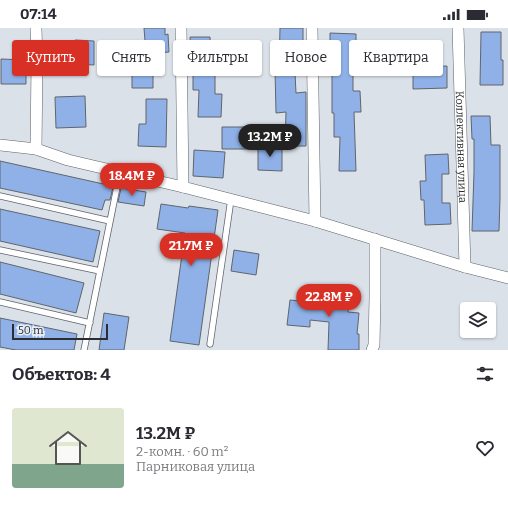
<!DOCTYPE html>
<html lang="ru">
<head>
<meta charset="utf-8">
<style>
	:root { --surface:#fff; --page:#f7f7f7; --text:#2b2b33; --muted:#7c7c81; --accent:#d93025 }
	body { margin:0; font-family:Bitter,serif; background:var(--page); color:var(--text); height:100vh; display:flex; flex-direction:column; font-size:15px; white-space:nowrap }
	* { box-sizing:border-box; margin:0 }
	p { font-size:13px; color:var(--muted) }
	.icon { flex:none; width:22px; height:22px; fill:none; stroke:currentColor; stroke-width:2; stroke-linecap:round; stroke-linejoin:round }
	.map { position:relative; height:322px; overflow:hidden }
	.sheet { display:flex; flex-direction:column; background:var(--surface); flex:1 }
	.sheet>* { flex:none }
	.top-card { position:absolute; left:12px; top:12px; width:484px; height:36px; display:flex; gap:8px }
	.buttons { position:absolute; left:460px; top:274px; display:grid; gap:8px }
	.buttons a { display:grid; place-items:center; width:36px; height:36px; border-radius:4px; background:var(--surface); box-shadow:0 1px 3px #0004; font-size:20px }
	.scale { position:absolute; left:12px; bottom:10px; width:96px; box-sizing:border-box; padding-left:4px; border:2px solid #2b2d30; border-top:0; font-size:11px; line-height:14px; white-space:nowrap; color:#2b2d30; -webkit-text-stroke:3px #e8eef7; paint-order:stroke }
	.price { position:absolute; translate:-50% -34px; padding:0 9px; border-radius:14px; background:var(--accent); color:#fff; font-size:13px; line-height:26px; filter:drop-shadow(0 1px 2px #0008) }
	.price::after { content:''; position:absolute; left:50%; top:24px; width:12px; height:9px; margin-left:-6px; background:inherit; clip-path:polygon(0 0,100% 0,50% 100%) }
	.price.current { background:#222; color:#fff }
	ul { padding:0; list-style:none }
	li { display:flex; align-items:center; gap:12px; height:100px; padding:0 12px }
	li span { display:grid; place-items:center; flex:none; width:112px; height:80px; border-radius:4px; color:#555 }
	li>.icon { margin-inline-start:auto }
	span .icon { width:48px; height:48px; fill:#fffc; stroke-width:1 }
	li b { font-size:17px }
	h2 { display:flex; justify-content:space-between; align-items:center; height:48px; padding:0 12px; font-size:17px }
	.pill { padding:0 14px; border-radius:4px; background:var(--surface); box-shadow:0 1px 3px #0004; font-size:14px; line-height:36px }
	.pill.current { background:var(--accent); color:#fff }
	.status { display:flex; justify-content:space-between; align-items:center; height:28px; padding:0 20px; background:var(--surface); direction:ltr }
	.status svg { height:11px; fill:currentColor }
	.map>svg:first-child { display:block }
	.building { fill:#8fb1e7; stroke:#60656c }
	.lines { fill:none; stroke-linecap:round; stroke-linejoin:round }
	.lane-casing { stroke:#5e626a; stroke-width:7 }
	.street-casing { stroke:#5e626a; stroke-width:12 }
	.lane { stroke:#fff; stroke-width:5.5 }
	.street { stroke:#fff; stroke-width:11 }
	.labels { text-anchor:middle; stroke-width:4; stroke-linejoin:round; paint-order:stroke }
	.street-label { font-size:11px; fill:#2b2d30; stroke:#e8eef7 }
</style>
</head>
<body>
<div class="status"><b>07:14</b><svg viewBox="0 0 49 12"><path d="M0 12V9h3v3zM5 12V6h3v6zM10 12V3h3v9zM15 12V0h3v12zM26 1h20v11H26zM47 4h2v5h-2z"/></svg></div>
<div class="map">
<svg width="508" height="322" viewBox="0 0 508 322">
	<rect width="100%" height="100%" fill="#dbe1e9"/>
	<path class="building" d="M144,0H165V7L168,6L169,24L146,26Z
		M280,0H303V25H294L296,65L306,64V118H285L286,84L276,85L275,42H279Z
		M481,4H501V32H503V57H480Z
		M330,5L356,6V23H353V63H360L361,84H354L356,143H339L340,109H334V85H332V23H330Z
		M190,9H210L211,40H215V66H222L221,89H198L199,62H193V32H191Z
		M75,12L94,13V37L74,36Z
		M1,31L26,32V56H1Z
		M132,35H153V60H132Z
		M447,38V60L413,61V39Z
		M85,68L86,99L56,100L55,69Z
		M146,71H167L166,119L138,118L139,96H146Z
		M471,88H490L491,117H500V170L499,203H472L474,144V111H472Z
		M222,99H250V121H222Z
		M258,118L282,119V143L258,142Z
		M194,122L225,124L223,150L193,148Z
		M448,126L449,146H442V175H450L451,196L425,197L424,172H421L420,153H426L425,127Z
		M0,133L108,157V158L113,159L110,172H105L102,182L0,160Z
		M121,160L146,164L144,178L118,174Z
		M161,176L188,180L189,178L218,182L199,317L170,313L185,205L157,201Z
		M0,181L100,203L93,234L0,213Z
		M234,222L259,226L256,247L231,243Z
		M0,234L84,255L76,285L0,266Z
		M322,259L350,262L348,284L359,285L357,306H359V322H328L329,294L310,292V299L287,297L290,272L320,275Z
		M104,285L129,289L124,322H99Z
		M0,290L77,306L74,322H16L0,319Z"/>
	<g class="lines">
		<g class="lane-casing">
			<path id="lane" d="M0,168L110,193
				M0,222L100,243
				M0,274L90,295
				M210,316L231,171
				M84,322L120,144"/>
		</g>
		<g class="street-casing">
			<g id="street">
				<path d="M181,0L183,159"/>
				<path d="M312,0L315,193"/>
				<path id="s1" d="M458,0L465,239"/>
				<path d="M0,117L36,121L68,132L183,159L315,193L465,239L508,250"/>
				<path d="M36,121L37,35L36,0"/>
				<path d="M372,322L374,317L375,269V211"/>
			</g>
		</g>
		<use href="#lane" class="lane"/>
		<use href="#street" class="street"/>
	</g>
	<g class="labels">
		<g class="street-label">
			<text dy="4" stroke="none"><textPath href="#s1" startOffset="119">Коллективная улица</textPath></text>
		</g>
	</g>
</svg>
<div class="buttons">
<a><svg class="icon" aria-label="layers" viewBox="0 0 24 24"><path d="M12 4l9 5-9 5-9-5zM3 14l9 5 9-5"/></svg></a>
</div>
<div class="scale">50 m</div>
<b class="price current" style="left:270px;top:130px">13.2M ₽</b>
<b class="price" style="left:132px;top:169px">18.4M ₽</b>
<b class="price" style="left:191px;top:239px">21.7M ₽</b>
<b class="price" style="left:329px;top:290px">22.8M ₽</b>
<div class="top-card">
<a class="pill current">Купить</a>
<a class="pill">Снять</a>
<a class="pill">Фильтры</a>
<a class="pill">Новое</a>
<a class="pill">Квартира</a>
</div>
</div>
<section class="sheet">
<h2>Объектов: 4<svg class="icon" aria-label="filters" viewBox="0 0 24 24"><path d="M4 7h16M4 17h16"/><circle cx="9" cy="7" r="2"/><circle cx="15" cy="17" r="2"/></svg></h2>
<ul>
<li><span style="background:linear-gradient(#dfe7d0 70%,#7fa58c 0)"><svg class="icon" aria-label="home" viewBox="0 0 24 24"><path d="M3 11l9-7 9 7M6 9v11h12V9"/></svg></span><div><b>13.2M ₽</b><p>2-комн. · 60 m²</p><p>Парниковая улица</p></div><svg class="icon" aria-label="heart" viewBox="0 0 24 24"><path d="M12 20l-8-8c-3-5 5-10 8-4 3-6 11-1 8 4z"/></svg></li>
</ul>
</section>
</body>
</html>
